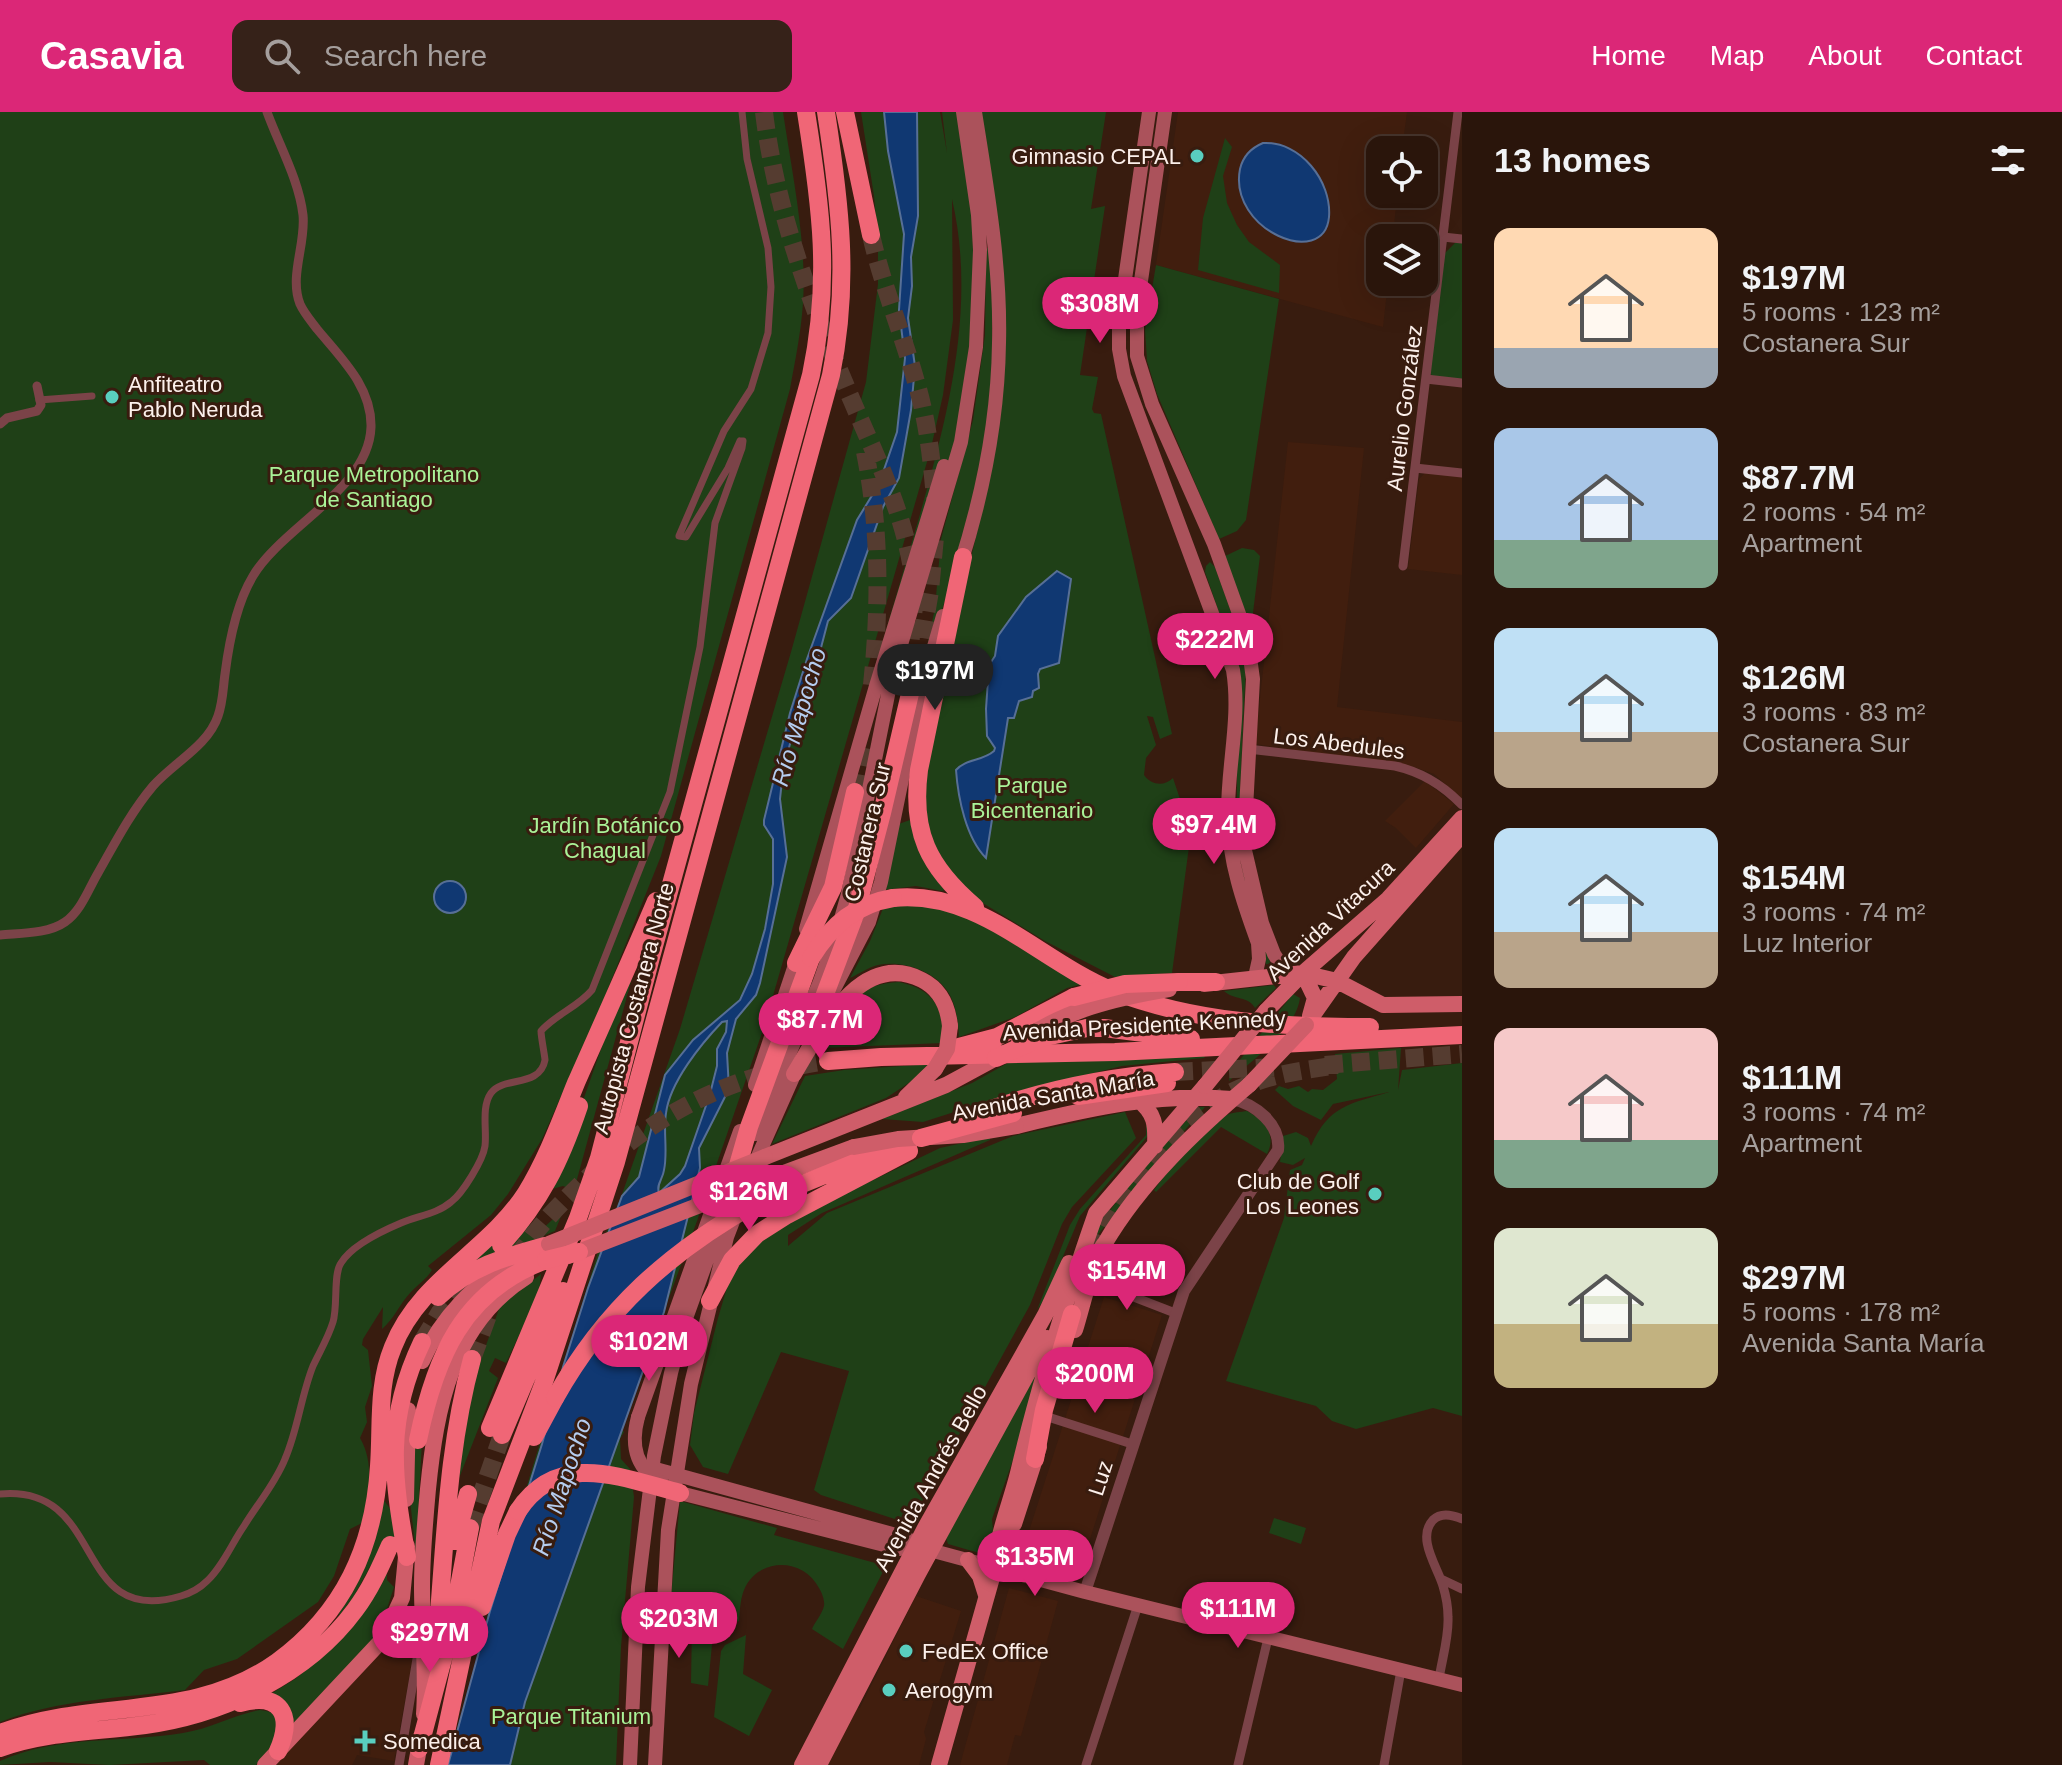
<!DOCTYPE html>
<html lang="en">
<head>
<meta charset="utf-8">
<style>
	:root { --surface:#2a150b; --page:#362219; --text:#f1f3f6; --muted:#a59f9d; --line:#46342c; --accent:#db2777 }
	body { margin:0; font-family:Helvetica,sans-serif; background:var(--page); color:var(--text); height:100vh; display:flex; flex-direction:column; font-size:30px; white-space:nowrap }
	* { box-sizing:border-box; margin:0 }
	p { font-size:26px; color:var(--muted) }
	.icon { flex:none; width:44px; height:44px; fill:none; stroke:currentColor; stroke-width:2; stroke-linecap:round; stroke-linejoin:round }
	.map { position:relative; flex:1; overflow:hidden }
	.panel { display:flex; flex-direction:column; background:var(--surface); width:600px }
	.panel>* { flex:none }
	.controls { position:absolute; left:1366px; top:24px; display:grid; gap:16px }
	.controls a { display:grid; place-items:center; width:72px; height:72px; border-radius:16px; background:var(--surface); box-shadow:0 8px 32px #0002,0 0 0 2px var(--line); font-size:40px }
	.price { position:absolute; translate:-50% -68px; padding:0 18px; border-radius:28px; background:var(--accent); color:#fff; font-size:26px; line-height:52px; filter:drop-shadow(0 2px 4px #0008) }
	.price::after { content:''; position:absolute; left:50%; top:48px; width:24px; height:18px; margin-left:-12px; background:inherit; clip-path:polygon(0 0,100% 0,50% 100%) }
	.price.active { background:#222; color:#fff }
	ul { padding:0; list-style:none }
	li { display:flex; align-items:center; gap:24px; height:200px; padding:0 32px }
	li span { display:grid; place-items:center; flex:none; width:224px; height:160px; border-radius:16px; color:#555 }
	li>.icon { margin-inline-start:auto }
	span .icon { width:96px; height:96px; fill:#fffc; stroke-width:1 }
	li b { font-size:34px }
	h2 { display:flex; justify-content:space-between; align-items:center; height:96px; padding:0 32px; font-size:34px }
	header { display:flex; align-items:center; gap:48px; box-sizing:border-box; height:112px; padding:0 40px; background:var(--accent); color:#fff }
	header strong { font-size:38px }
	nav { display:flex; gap:44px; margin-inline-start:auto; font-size:28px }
	.search { width:560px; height:72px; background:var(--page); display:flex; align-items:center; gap:20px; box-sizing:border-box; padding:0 28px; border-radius:16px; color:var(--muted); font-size:30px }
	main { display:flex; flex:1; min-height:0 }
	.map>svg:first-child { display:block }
	.built { fill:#411e0e }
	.green { fill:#1f4017 }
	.water { fill:#103872; stroke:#576f96; stroke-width:2; fill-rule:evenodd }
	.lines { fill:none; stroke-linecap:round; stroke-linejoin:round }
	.motorway-tunnel { stroke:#553c30; stroke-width:18; stroke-dasharray:18 9; stroke-linecap:butt }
	.pedestrian { stroke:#7b4348; stroke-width:7 }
	.minor { stroke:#7b4348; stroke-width:9 }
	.tertiary { stroke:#7b4348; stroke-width:12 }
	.secondary { stroke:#ab525b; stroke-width:14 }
	.primary { stroke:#cf5d69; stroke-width:16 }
	.motorway { stroke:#f06676; stroke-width:18 }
	.secondary-bridge { stroke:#ab525b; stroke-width:14 }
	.primary-bridge { stroke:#cf5d69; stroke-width:16 }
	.motorway-bridge { stroke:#f06676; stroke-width:18 }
	.poi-dot { fill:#59cebf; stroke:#381c0f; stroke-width:3 }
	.labels { text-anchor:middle; stroke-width:6; stroke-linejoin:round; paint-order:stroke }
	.poi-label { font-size:22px; fill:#fcf0eb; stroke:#381c0f; text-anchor:start }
	.street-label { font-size:22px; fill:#fcf0eb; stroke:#381c0f }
	.park-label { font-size:22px; fill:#aaf398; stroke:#381c0f }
	.water-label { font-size:24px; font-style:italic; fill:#b5cdf0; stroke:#381c0f }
</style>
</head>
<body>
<header>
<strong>Casavia</strong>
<div class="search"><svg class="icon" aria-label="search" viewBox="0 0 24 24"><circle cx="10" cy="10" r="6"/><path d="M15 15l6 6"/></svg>Search here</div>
<nav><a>Home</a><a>Map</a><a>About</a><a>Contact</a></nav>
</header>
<main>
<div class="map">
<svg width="1462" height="1653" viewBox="0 0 1462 1653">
	<rect width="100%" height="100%" fill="#381c0f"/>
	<path class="built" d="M1178,0H1407L1402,38H1380V82H1397L1393,126H1380V170H1388L1383,215L1156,153Z
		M1288,330L1364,336L1337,595L1462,610V687L1434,662L1414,655L1255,632Z
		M1426,360L1462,365V463L1408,457L1419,367Z
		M1425,669L1454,692L1416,736L1396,716L1385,709Z
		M1104,1185L1162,1203L1080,1458L1022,1441Z
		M1009,1476L1058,1489L1021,1624L1015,1623L1007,1653H960Z
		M916,1484L961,1499L924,1620L926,1627L919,1653H825L856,1596H860Z
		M389,1527L414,1538L394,1649L357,1643L352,1653H273Z"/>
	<path class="green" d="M0,0H783C792,61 807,130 803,191C801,221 795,249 790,277L661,744L599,899L542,1027L508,1082L491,1103L428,1154L432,1158C426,1168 417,1173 410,1181C399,1193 394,1207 382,1217L383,1195L363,1227L362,1233L368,1238L372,1274L365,1295L367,1310L360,1326C375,1352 369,1383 362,1411L350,1417L334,1464L318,1490L237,1547L204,1558L185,1578C122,1586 59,1587 0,1610Z
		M861,0H940L947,41L942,0H958L972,99L975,217L955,338L864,593C881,536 897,480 914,423C945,315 978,199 952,87L953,208L943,283L931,336L764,915L697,1109L621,1317L624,1320L620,1327L621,1347L630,1357L634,1385L621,1535L616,1653H451L487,1505L532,1357L598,1140L621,1085L680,917L791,540L866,270L878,172V130L874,84Z
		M980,0H1106L1091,97L1105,94L1080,263L1098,265L1092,297L1094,301L1101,302L1172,622L1160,627L1153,605L1147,604L1156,633L1146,646L1144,663C1151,673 1164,675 1173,666L1191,720L1172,861L1115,865L1045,829L976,787L957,772L924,718L928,632L992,355L1001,276Z
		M1225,26L1232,35L1223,64L1227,91L1237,113L1249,130L1280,153L1279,181L1198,158L1203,106Z
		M1455,131H1462V267L1432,264L1429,259L1444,142Z
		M986,136H990C993,203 995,270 985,337C974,411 947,483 923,553L935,496L941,427L973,308L985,223Z
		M1156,153L1279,187L1246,408L1237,419L1219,427L1157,282L1147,249L1145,218Z
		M1242,436L1254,438L1260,444L1251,517L1223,445Z
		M1210,450L1215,455L1241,528L1246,552L1238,724L1255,802L1271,853L1266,852L1245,773L1237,725V552L1205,460L1206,454Z
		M910,708C917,735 926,757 947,777L942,779L916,774L883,778L896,713Z
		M896,791L960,800L1083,872L1067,876L1015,905L959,925C958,909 956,890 946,877C932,858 901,848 878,853C869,855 859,862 850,866L870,829L884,794Z
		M632,866L576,1071L571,1077L563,1074L552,1077L613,903Z
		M899,870C934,878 944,895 943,931L821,936C839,896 852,873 899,870Z
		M1274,873L1276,876L1255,896C1249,884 1233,888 1224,879Z
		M1293,882L1300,886C1296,918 1251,949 1229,969L1230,960Z
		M1401,936L1398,978L1402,958L1462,951V1304L1433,1296L1356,1317L1332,1309L1316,1294L1226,1269L1284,1106L1290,1058L1302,1053L1305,1046L1293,1053L1280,1050L1283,1024L1296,1020L1308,1026L1311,1034C1329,993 1350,992 1389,980L1333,992L1321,1008L1293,994L1275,978L1279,974L1288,977L1299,974L1308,980L1312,977L1323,978L1337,967L1335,942Z
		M1209,939L1204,946L1122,954L1017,980L923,1010L882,1007L972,971L1013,948Z
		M932,952L930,957L886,986L772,1032L805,964L844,958Z
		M1199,995H1205L1131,1080L1090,1133C1106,1094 1169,1027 1199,995Z
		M1247,999C1265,1008 1277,1023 1267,1042L1221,1015L1156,1080L1154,1078C1168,1058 1206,1013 1227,1003C1233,1000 1241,1000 1247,999Z
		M1125,1000L1136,1026L1072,1095L1062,1112L1030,1193L910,1412L821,1383L814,1378L849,1259L781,1240L728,1362L703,1355L690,1333L694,1301L718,1206L731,1162L738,1150L773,1119L844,1082L940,1036L990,1025V1028L822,1101L788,1123V1134L827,1101L1013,1024Z
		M1146,1012L1150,1020L1147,1025L1080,1104L1046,1185L1037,1198L1070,1113L1080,1097L1146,1023Z
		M564,1097L555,1119L462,1157L487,1131L496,1136L525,1111L539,1120Z
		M541,1162L539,1181L506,1251L495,1246L489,1259L498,1266L456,1374L469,1281L500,1194Z
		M1047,1238L1030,1300L992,1407L993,1418L987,1439L979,1441L948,1432L946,1426Z
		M410,1328L422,1330L416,1442L410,1388Z
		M381,1384L391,1398L397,1437L371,1453L353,1486L338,1505Z
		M680,1389L777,1416L774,1423L886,1454L843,1537L812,1517C815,1510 822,1502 824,1494C825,1489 822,1481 819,1476C803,1445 758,1445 744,1478C740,1488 740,1499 739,1509L723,1515L724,1499L681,1498L683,1489L676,1490L672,1506H669Z
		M1274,1406L1306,1416L1301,1432L1269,1421Z
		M387,1454V1468L394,1475L380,1519L350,1556L289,1616L269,1583L295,1567L319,1547Z
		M692,1511L714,1512L708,1574L691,1571Z
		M746,1523L743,1562L772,1578L749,1624L714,1605L721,1539L725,1533Z
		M260,1598C299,1601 269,1639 256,1653H210L204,1648L110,1653L50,1650L0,1653V1649C58,1623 121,1631 183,1621C210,1617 233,1603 260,1598Z"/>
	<path class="water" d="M884,0H917L918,104L911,145L912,174L908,206L915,254L911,298L899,366L883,395L851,486L828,509L812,570L800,596L792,624L783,659L780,687L787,745L760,871L756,883L736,907L727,941L729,977L699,1036L700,1056L664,1200L525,1590L510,1653H448L490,1499L542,1332L563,1255L588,1176L622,1084L639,1065L665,963L693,928L740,888L752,862L765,817L773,772V727L764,713V708L790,601L807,547L857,408L879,372L897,320L905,246L899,198L904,122L888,39ZM727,909L726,920L717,937V954L710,982L685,1054L680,1062L659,1081C656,1072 663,1067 664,1058C668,1040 663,1019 666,1001C670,970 701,932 722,910Z
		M1263,31C1300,29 1332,69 1329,105C1324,158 1228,118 1240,57C1243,44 1251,36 1263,31Z
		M1057,459L1071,467L1059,551L1040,557L1038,562L1039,576L1033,579L1032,585L1019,589L1014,606H1008L986,746C966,726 958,686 956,658C965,647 983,649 994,639L995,636L987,624L986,597L989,553L995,544L998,524L1026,485Z
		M434 785a16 16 0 1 1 32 0a16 16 0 1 1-32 0Z"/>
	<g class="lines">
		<path class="motorway-tunnel" d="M764,0C776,101 813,198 853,291C877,347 905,403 913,464
			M871,123C883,176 904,225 918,277C928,313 932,350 935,387
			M865,340C881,419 880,502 871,582
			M922,526L930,479L935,425
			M908,554L914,494
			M855,680L863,635
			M1325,953L1462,942
			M1175,960L1276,955
			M1094,1140C1120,1072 1178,1000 1248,973C1277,961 1307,958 1337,953
			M516,1147C534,1119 556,1096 580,1073C652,1003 728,963 828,949
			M422,1230L440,1200L468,1167
			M472,1247L490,1198
			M470,1416L502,1323
			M431,1570L439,1501"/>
		<path class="pedestrian" d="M39,288L92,284
			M740,329L728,356L686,425L679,424L724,319L751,277L768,221L771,175L768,136L747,47L742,0
			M0,1382C108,1372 71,1517 181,1484C191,1481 200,1476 207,1469C223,1454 232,1431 244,1414C258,1391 275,1372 285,1347C298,1317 301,1284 313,1254C320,1239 328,1226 333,1210C338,1194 333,1162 341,1151C352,1133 382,1119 401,1111C417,1104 437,1102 451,1090C463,1081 483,1048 485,1034C487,1018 481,995 491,981C503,964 540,976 545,948C545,945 541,925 541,919C556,902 578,895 592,878L670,680L700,535L715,411L742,336L743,329H740"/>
		<path class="minor" d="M1443,125L1462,127
			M1426,267L1462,271
			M0,312L7,306L37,299L41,293L37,274
			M1415,356L1462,361
			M1403,454L1458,0
			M1248,637L1395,654C1422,660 1443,673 1462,693
			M0,823C20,821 48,822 65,810C81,799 88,778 98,761C115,731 131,700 153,674C173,651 208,634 218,604C223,590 223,576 225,562C229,530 236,492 253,464C282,415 369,377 371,315C372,275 341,246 317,217C311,209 304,201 300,192C289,164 306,132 303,103C299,68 279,33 267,0
			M1090,1168L1175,1201
			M1048,1305L1132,1332
			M1441,1467L1462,1477
			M1439,1567C1442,1547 1449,1525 1448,1505C1448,1494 1446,1484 1443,1474C1438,1456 1416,1426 1433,1408C1441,1400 1453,1403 1462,1407
			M399,1653L419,1535
			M1086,1653L1138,1493
			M1238,1653L1268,1526
			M1384,1653L1401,1558"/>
		<path class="tertiary" d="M1085,1480L1184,1179L1278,1038C1281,1012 1255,992 1232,987"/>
		<path class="secondary" d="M1149,0L1119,209V237L1124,264L1233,558C1241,607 1227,655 1228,705C1229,749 1243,790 1258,831L1259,847L1255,865
			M1165,0L1137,197V244L1152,292L1214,432L1247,524L1253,567L1244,734L1262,811L1274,842L1286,861
			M960,454C983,382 998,307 999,231C1001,153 987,76 975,0
			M806,817L876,574L944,354
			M832,881L869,810L881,770L918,589L943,504
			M755,973L799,841
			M755,1022L819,872L837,821L848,782L892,563L961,330L976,235L980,138L978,103L963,0
			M638,1305L740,1019
			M652,1356L907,1426L915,1434
			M680,1381L900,1437L915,1434L1085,1480L1462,1573
			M630,1653L638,1475L654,1344L671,1261L685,1209L720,1112
			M655,1653L668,1418L691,1272L727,1125L758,1044L798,954"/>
		<path class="primary" d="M1303,861L1315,886L1310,904
			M1204,872L1303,861L1337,869L1383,893L1462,892
			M1266,899L1303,861L1388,787L1462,706
			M1306,913L1354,845L1462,723
			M794,962C819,921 860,836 922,868C940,877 948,895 950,914
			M906,985L935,957
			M1138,988C1155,1001 1156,1013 1155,1034
			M1016,1014C1092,996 1153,981 1232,987
			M765,1045L946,973L996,946
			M757,1071L854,1035
			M1079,1171L1104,1132
			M1075,1218C1084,1189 1090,1156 1105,1131C1141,1070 1196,1018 1249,973
			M422,1249C441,1206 475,1171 516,1148
			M406,1387L408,1298
			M1014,1412L1039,1335
			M968,1448L980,1464L986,1483
			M424,1602C427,1560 422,1517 422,1475C422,1442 425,1410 428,1377C436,1297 451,1212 526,1165
			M265,1653L383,1527L402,1486L407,1434
			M416,1653L421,1625
			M802,1653L925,1416L1045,1203L1069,1151
			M819,1653L918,1462L1047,1226
			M939,1653L995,1455C997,1422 1010,1393 1018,1361C1037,1280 1062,1200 1089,1121L1096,1101L1205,974"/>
		<path class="motorway" d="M845,0L871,123
			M963,445L919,658C911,720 928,755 975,795
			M893,786C979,777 1039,849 1113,879C1196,911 1283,915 1370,915
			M796,851L833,775L855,680
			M1179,870H1216
			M1087,916H1104L1191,927
			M810,922L856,800L882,701L916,556
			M955,936L997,925L1074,885
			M828,949L881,945L1115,940L1462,923
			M1078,984L1167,971
			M964,1007C1033,980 1102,965 1175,960
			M758,1090L911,1028
			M726,1095L749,1015L811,846
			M501,1133C541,1089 560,1050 579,994
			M438,1185C469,1155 505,1145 545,1134
			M710,1189L732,1148L757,1122L787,1103L909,1039
			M490,1316L578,1106L599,1046L651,845L811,263C831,168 821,94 806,0
			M502,1323L563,1179
			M534,1325L555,1286
			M418,1328C435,1246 462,1179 546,1148
			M1035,1347L1044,1298L1072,1202
			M455,1429L468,1382
			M407,1445C392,1363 385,1308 422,1230
			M482,1495L507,1422L518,1399
			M439,1501C446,1415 449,1330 472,1247
			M240,1591C281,1580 294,1603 278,1639
			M0,1621C93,1586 192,1611 277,1550C344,1501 374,1435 379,1354C382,1313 377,1274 393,1235C419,1168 489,1139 526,1081C547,1047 561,1008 576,971C603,910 630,850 656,789
			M0,1636C48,1619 95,1620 145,1613C224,1602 307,1563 355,1498C370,1478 380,1456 390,1433
			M419,1637L451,1517L470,1416
			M439,1653L491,1409L543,1273L616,1050L831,263C850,171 840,91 826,0"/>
		<path class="secondary-bridge" d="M638,1305C630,1335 636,1357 663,1372"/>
		<path class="primary-bridge" d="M1019,930C1065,898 1115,886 1169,877
			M935,957L947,937L950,914
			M1249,973L1306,913
			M1205,974L1266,899
			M854,1035L898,1027L963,1023L1016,1014
			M549,1132L765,1045
			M568,1144L757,1071"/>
		<path class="motorway-bridge" d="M811,846C830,814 856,792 893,786
			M1074,885L1125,872L1179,870
			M996,946L1041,926L1087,916
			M921,1026L1013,1001
			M546,1148L579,1140
			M555,1286C605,1197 669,1140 758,1090
			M518,1399C559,1337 622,1366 680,1381"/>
	</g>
	<g class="poi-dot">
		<circle cx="1197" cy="44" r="8"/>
		<circle cx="112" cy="285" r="8"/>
		<circle cx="1375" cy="1082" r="8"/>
		<circle cx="906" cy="1539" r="8"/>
		<circle cx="889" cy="1578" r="8"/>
		<path d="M361 1617h8v8h8v8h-8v8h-8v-8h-8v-8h8z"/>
	</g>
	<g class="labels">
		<g class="poi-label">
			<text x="1181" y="52" text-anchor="end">Gimnasio CEPAL</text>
			<text x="128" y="280">Anfiteatro<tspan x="128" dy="25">Pablo Neruda</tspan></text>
			<text x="1359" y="1077" text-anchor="end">Club de Golf<tspan x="1359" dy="25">Los Leones</tspan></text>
			<text x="922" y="1547">FedEx Office</text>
			<text x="905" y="1586">Aerogym</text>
			<text x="383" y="1637">Somedica</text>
		</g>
		<g class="street-label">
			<text transform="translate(1404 296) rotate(-83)" y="8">Aurelio González</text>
			<text transform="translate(1339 631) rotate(7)" y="8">Los Abedules</text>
			<text transform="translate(867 720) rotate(-77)" y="8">Costanera Sur</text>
			<text transform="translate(1330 808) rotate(-43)" y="8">Avenida Vitacura</text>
			<text transform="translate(633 896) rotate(-75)" y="8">Autopista Costanera Norte</text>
			<text transform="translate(1144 913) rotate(-3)" y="8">Avenida Presidente Kennedy</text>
			<text transform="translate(1053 983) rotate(-10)" y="8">Avenida Santa María</text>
			<text transform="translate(930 1366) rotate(-61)" y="8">Avenida Andrés Bello</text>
			<text transform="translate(1100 1366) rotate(-72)" y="8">Luz</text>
		</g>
		<g class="park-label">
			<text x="374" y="370">Parque Metropolitano<tspan x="374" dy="25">de Santiago</tspan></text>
			<text x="1032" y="681">Parque<tspan x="1032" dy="25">Bicentenario</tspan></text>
			<text x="605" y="721">Jardín Botánico<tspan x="605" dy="25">Chagual</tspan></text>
			<text x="571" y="1612">Parque Titanium</text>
		</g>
		<g class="water-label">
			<text transform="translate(799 605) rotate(-74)" y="8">Río Mapocho</text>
			<text transform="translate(562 1375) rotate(-72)" y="8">Río Mapocho</text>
		</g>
	</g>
</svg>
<div class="controls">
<a><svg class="icon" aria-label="locate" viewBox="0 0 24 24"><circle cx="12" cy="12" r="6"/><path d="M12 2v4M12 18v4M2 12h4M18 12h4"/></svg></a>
<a><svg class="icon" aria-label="layers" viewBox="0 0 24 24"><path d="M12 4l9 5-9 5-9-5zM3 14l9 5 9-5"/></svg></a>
</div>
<b class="price" style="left:1100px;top:233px">$308M</b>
<b class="price" style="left:1215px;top:569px">$222M</b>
<b class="price active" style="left:935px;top:600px">$197M</b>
<b class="price" style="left:1214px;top:754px">$97.4M</b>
<b class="price" style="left:820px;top:949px">$87.7M</b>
<b class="price" style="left:749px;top:1121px">$126M</b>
<b class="price" style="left:1127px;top:1200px">$154M</b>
<b class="price" style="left:649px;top:1271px">$102M</b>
<b class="price" style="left:1095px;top:1303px">$200M</b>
<b class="price" style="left:1035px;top:1486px">$135M</b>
<b class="price" style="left:1238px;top:1538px">$111M</b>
<b class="price" style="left:679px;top:1548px">$203M</b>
<b class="price" style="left:430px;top:1562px">$297M</b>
</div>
<section class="panel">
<h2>13 homes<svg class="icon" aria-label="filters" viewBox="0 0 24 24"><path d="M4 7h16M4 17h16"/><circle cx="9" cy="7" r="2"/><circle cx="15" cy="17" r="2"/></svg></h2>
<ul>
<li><span style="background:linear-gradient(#ffd9b3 75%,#9aa5b1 0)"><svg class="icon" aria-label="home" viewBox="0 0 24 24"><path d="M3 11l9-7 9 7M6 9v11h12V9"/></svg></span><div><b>$197M</b><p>5 rooms · 123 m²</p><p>Costanera Sur</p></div></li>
<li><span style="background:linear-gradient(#a9c7e8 70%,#7fa58c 0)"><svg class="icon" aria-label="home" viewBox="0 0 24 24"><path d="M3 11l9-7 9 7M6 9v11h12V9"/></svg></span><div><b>$87.7M</b><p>2 rooms · 54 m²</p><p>Apartment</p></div></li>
<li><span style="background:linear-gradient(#bfe0f5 65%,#b9a48a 0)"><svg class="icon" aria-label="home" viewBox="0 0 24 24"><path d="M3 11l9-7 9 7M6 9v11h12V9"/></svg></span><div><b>$126M</b><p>3 rooms · 83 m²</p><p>Costanera Sur</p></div></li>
<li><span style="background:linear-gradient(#bfe0f5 65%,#b9a48a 0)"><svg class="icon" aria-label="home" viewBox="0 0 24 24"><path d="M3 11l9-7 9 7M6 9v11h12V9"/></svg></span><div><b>$154M</b><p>3 rooms · 74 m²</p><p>Luz Interior</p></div></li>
<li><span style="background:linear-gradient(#f6c9c9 70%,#7fa58c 0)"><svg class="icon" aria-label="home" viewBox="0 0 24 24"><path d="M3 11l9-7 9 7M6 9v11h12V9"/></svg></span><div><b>$111M</b><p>3 rooms · 74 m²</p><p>Apartment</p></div></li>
<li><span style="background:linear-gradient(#dfe7d0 60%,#c2b280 0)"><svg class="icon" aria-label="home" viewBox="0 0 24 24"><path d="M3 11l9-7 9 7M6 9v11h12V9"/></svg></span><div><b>$297M</b><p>5 rooms · 178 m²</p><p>Avenida Santa María</p></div></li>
</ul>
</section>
</main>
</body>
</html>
